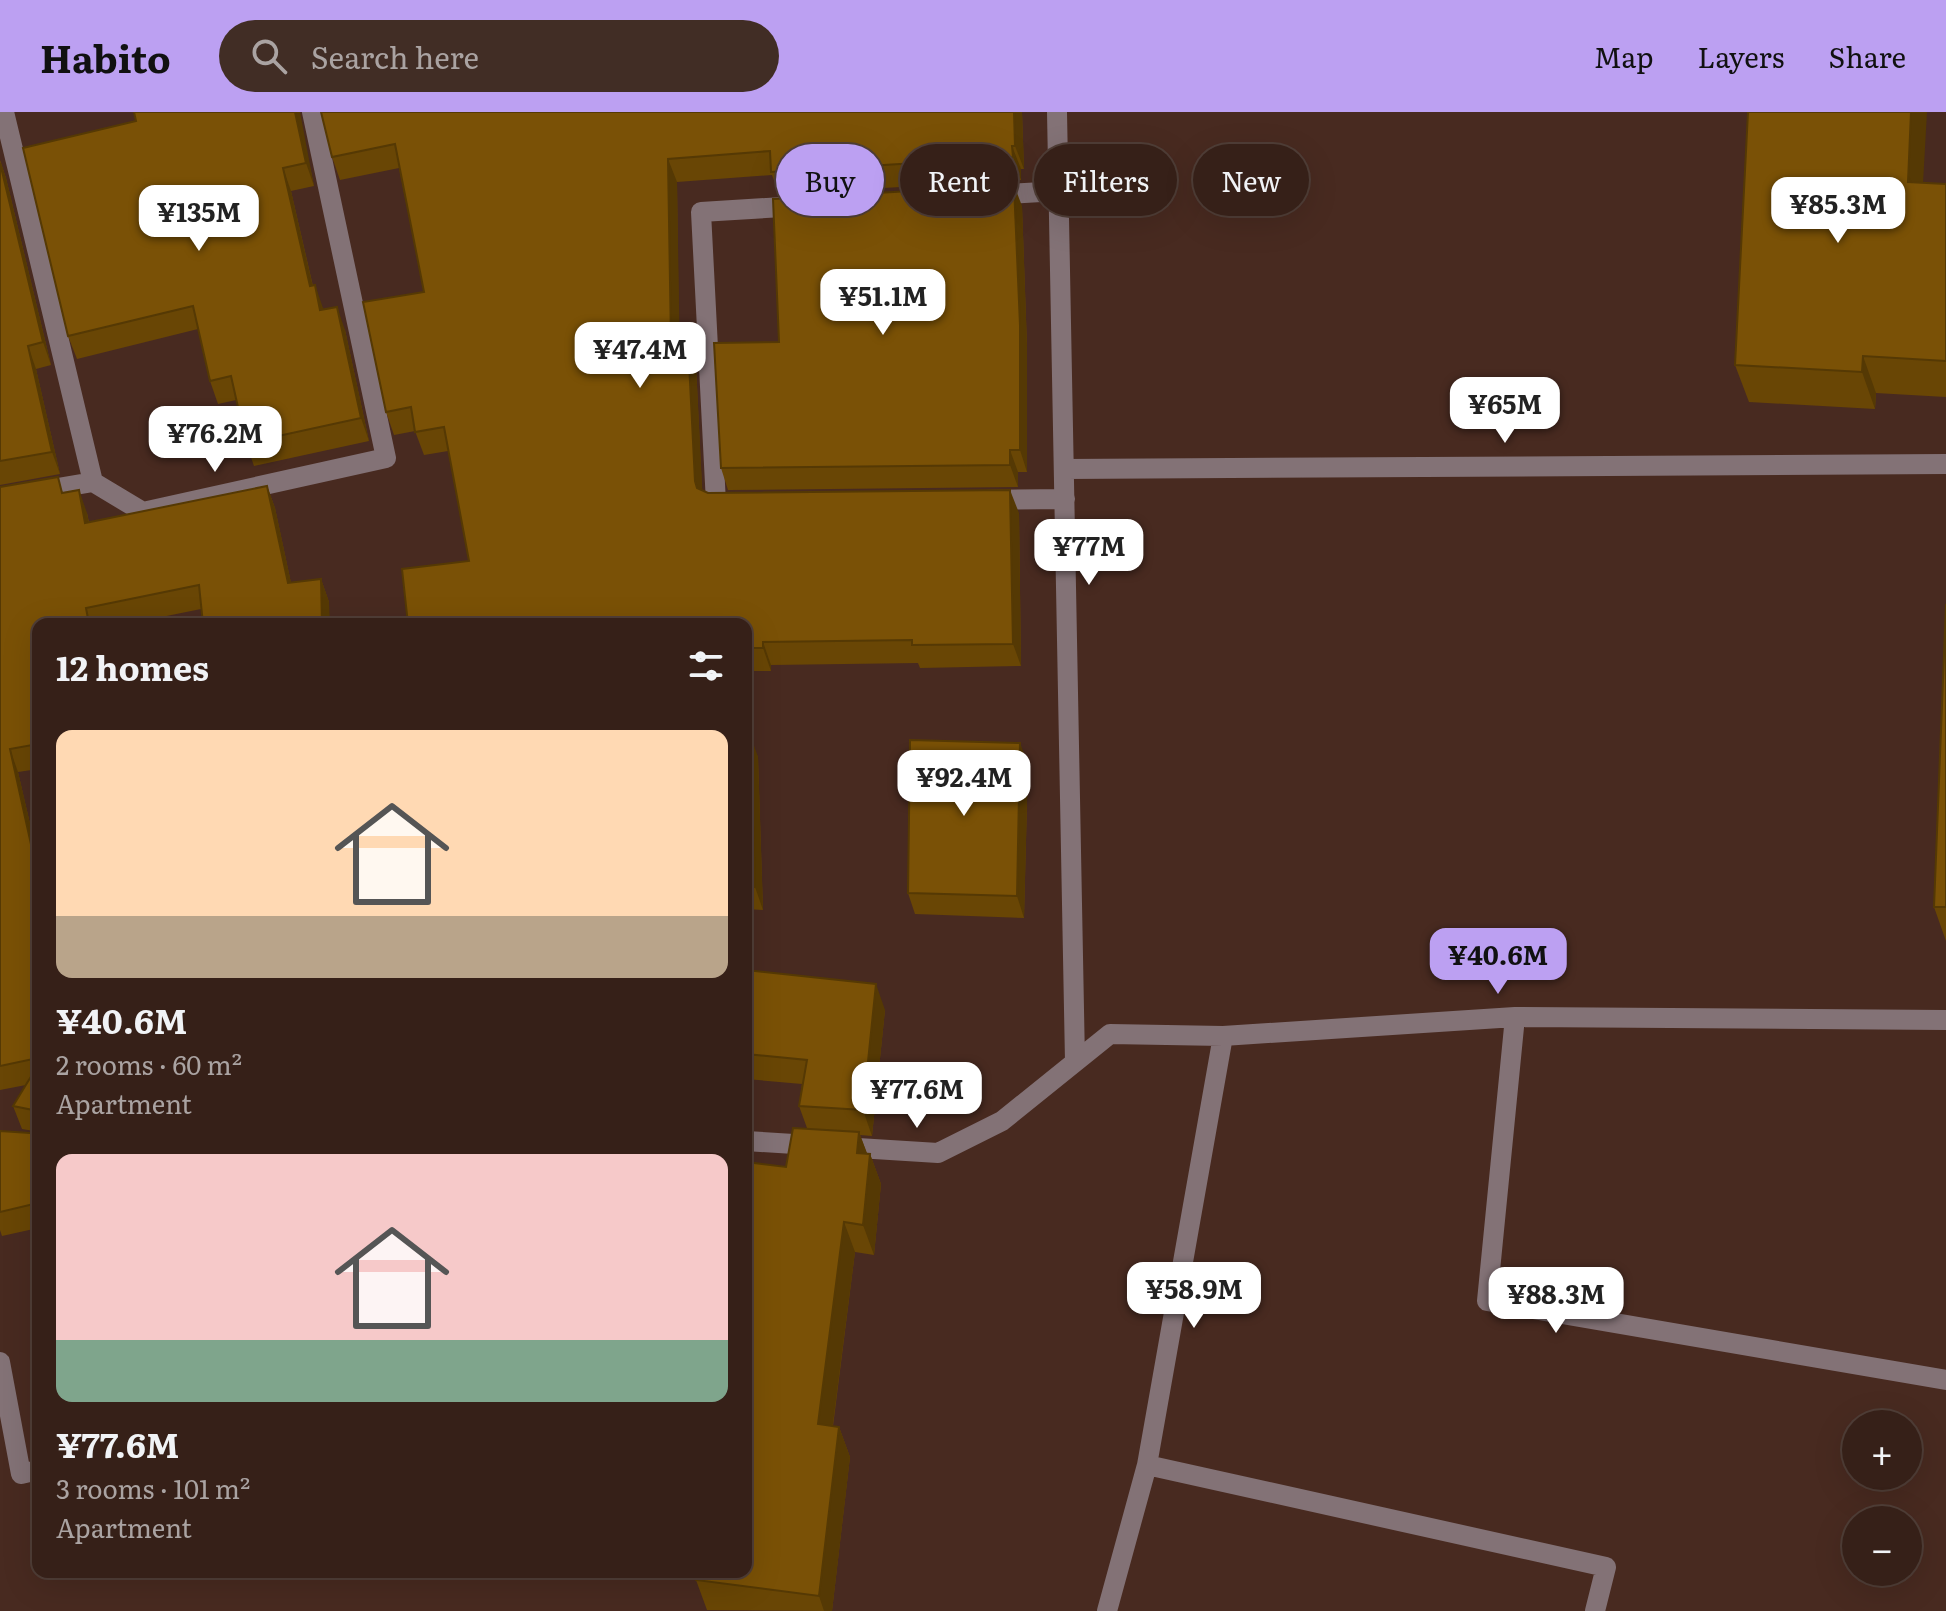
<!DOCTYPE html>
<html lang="en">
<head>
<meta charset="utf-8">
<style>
	:root { --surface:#362018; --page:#412d25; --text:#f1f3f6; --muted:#aaa3a2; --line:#503e37; --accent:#bca0f2 }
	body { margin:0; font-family:Literata,serif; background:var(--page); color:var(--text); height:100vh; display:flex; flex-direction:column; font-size:30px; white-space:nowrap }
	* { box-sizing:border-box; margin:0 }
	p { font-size:26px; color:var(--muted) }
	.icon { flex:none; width:44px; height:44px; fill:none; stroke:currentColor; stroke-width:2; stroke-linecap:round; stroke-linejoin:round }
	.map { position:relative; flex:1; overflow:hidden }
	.drawer { position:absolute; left:32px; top:506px; width:720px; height:960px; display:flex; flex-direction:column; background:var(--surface); border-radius:16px; box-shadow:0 8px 32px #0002,0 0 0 2px var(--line) }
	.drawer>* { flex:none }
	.top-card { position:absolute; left:776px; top:32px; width:760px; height:72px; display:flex; gap:16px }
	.tools { position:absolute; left:1842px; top:1298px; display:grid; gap:16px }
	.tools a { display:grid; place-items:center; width:80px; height:80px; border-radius:50%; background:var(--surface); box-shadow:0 8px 32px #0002,0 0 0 2px var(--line); font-size:40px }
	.price { position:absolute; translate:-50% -68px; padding:0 18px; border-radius:16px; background:#fff; color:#222; font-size:26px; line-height:52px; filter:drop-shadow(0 2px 4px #0008) }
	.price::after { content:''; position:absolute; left:50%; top:48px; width:24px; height:18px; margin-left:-12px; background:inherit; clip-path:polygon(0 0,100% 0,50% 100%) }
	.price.current { background:var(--accent); color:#111 }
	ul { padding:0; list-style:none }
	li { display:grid; align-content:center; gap:16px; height:424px; padding:0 24px }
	li span { display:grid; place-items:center; height:248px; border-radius:16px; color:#555 }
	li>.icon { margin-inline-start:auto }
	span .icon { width:144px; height:144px; fill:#fffc; stroke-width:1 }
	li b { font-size:34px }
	h2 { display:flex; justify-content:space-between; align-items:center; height:96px; padding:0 24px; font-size:34px }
	.pill { padding:0 28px; border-radius:36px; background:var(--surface); box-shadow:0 8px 32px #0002,0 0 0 2px var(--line); font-size:28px; line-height:72px }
	.pill.current { background:var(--accent); color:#111 }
	header { display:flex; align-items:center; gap:48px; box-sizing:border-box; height:112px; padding:0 40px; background:var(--accent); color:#111 }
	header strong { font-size:38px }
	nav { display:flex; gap:44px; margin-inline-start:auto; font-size:28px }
	.search { width:560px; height:72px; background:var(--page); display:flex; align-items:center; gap:20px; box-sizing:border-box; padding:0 28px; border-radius:44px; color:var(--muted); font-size:30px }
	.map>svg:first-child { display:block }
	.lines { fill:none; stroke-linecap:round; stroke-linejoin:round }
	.minor { stroke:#837276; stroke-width:20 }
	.wall { fill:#694605 }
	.shaded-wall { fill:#553904 }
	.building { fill:#7a5106; stroke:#553904; stroke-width:2 }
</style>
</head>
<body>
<header>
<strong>Habito</strong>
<div class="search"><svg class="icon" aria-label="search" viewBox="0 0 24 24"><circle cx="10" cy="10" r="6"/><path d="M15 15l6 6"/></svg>Search here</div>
<nav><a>Map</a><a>Layers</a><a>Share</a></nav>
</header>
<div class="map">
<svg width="1946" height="1499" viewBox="0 0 1946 1499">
	<rect width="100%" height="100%" fill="#482a20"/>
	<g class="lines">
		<path class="minor" d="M4,0L93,370L143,400L386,346L312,0
			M1057,0L1075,950
			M991,83L1059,79
			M1065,357L1946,352
			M0,386L93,370
			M986,388L1065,387
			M734,391H716L701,100L799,94
			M1515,905L1487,1189L1946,1268
			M746,1029L938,1041L1002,1009L1110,922L1223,924L1515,905L1946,908
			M0,1250L21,1362L38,1358
			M1147,1353L1606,1455L1595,1499
			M1107,1499L1147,1353L1223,924"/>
	</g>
	<path class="wall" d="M321,0H1022L1024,57H1021V68L779,82L772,63L677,70L679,230H688L696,253L702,378L708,381L1019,401L1021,554L920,556L918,551L771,553V559H746V512L469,449L448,339L424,343L415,319L394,323L386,300L424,180L399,56L340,68L332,45Z
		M299,3L314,74L291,79L313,174L323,197L345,218L369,329L254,354L246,331L236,288L218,292L210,269L198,217L77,247L68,224Z
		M0,48L6,66L51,253L36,257L60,362L0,373Z
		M1923,71L1946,72V285L1876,281L1875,297L1749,290L1735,253Z
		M1022,94L1027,234V360H1018V375L728,378L721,356L779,230Z
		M267,374L275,396L291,471L321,467L329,490L201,497L127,512H38V657L18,660L38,746V1116L2,1124L0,1118V1019L30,1021L34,1019L22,1017L13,994L26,973L0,978V375L64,381L87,401L89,410Z
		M1946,492V829L1934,795Z
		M746,622L758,645L763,798L746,797Z
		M1028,652L1024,806L915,802L908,781Z
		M746,858L885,898L872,1024L860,1023L867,1042H870L881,1072L874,1143L855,1140L833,1314L839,1315L850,1345L832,1499L707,1498L696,1468L786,1055L807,1016L799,994L802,972L746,967Z"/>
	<path class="shaded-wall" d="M295,0H300L314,74L306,51Z
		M1014,0H1022L1024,57L1015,34Z
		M1911,0H1927L1921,107L1908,70Z
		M1012,34L1021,57V68L1013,45Z
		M668,47L677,70L680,253L671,230Z
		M0,48L6,66L51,253L43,230Z
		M283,56L291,79L318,197L310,174Z
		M1014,73L1022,94L1027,234V360L1020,338Z
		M315,173L323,196L329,220L320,198Z
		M337,195L345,218L369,329L361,306Z
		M688,230L696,253L703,392L695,369Z
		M28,234L36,257L60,362L52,340Z
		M1863,244L1876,281L1875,297L1862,260Z
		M1010,338L1018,360V375L1010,353Z
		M267,374L275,396L296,494L288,471Z
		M79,378L87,401L93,434L85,411Z
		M1010,378L1019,401L1021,554L1013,532Z
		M321,467L329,490L330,512H322Z
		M763,530L771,553V559L763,536Z
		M750,622L758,645L763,798L755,775Z
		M1020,631L1028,652L1024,806L1017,784Z
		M10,637L18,660L38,746V764Z
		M876,872L885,898L872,1024L863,998Z
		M859,1020L870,1049V1042L881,1072L874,1143L863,1113L857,1041Z
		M844,1110L855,1140L829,1342L818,1312Z
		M839,1315L850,1345L832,1499H824L819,1484Z"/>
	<path class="building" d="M134,0H295L306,51L283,56L310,174L315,173L320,198L337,195L361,306L246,331L231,264L210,269L193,194L68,224L23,36L136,9Z
		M321,0H1014L1015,34H1012L1013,45L771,60L770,39L668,47L671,230H688L695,369L697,376L708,381L1010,378L1013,532L912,533V528L763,530V536H746V512H408L402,457L469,449L444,315L415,320L411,295L386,300L363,190L424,180L395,32L332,45Z
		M1748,0H1911L1908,70L1946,72V249L1863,244L1862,260L1735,253Z
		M0,51L43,230L28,234L52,340L0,349Z
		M1014,73L1020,213V338H1010V353L721,356L714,231L779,230L773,87Z
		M58,365L62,381L79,378L85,411L267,374L288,471L321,467L322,512H203L199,473L86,496L89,512H38V632L10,637L38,764V946L0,954V375Z
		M1946,492V795H1934Z
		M746,622H750L755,775H746Z
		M910,628L1020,631L1017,784L908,781Z
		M746,858L876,872L863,998L799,994L807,948L746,942Z
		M38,953V999L13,994Z
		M793,1016L859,1020L857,1041L870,1042L863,1113L844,1110L818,1312L839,1315L819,1484L696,1468L697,1460H746V1050L786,1055Z
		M38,1017V1091L0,1100V1019L30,1021Z"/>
</svg>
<div class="tools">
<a>+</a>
<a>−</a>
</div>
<b class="price" style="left:1838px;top:133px">¥85.3M</b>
<b class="price" style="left:199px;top:141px">¥135M</b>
<b class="price" style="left:883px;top:225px">¥51.1M</b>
<b class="price" style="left:640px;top:278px">¥47.4M</b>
<b class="price" style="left:1505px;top:333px">¥65M</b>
<b class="price" style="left:215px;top:362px">¥76.2M</b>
<b class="price" style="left:1089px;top:475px">¥77M</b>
<b class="price" style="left:964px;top:706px">¥92.4M</b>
<b class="price current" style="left:1498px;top:884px">¥40.6M</b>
<b class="price" style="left:917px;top:1018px">¥77.6M</b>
<b class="price" style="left:1194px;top:1218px">¥58.9M</b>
<b class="price" style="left:1556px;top:1223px">¥88.3M</b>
<div class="top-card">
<a class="pill current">Buy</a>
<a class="pill">Rent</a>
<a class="pill">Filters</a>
<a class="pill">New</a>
</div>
<section class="drawer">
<h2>12 homes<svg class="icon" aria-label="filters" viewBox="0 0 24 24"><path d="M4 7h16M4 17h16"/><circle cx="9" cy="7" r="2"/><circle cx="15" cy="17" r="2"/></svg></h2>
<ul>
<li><span style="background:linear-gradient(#ffd9b3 75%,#b9a48a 0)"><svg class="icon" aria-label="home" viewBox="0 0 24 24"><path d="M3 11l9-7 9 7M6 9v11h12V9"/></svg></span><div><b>¥40.6M</b><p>2 rooms · 60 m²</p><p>Apartment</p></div></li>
<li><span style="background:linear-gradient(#f6c9c9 75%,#7fa58c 0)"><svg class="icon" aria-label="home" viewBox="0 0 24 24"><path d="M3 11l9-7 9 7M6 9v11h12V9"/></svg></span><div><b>¥77.6M</b><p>3 rooms · 101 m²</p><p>Apartment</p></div></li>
</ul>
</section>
</div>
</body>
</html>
